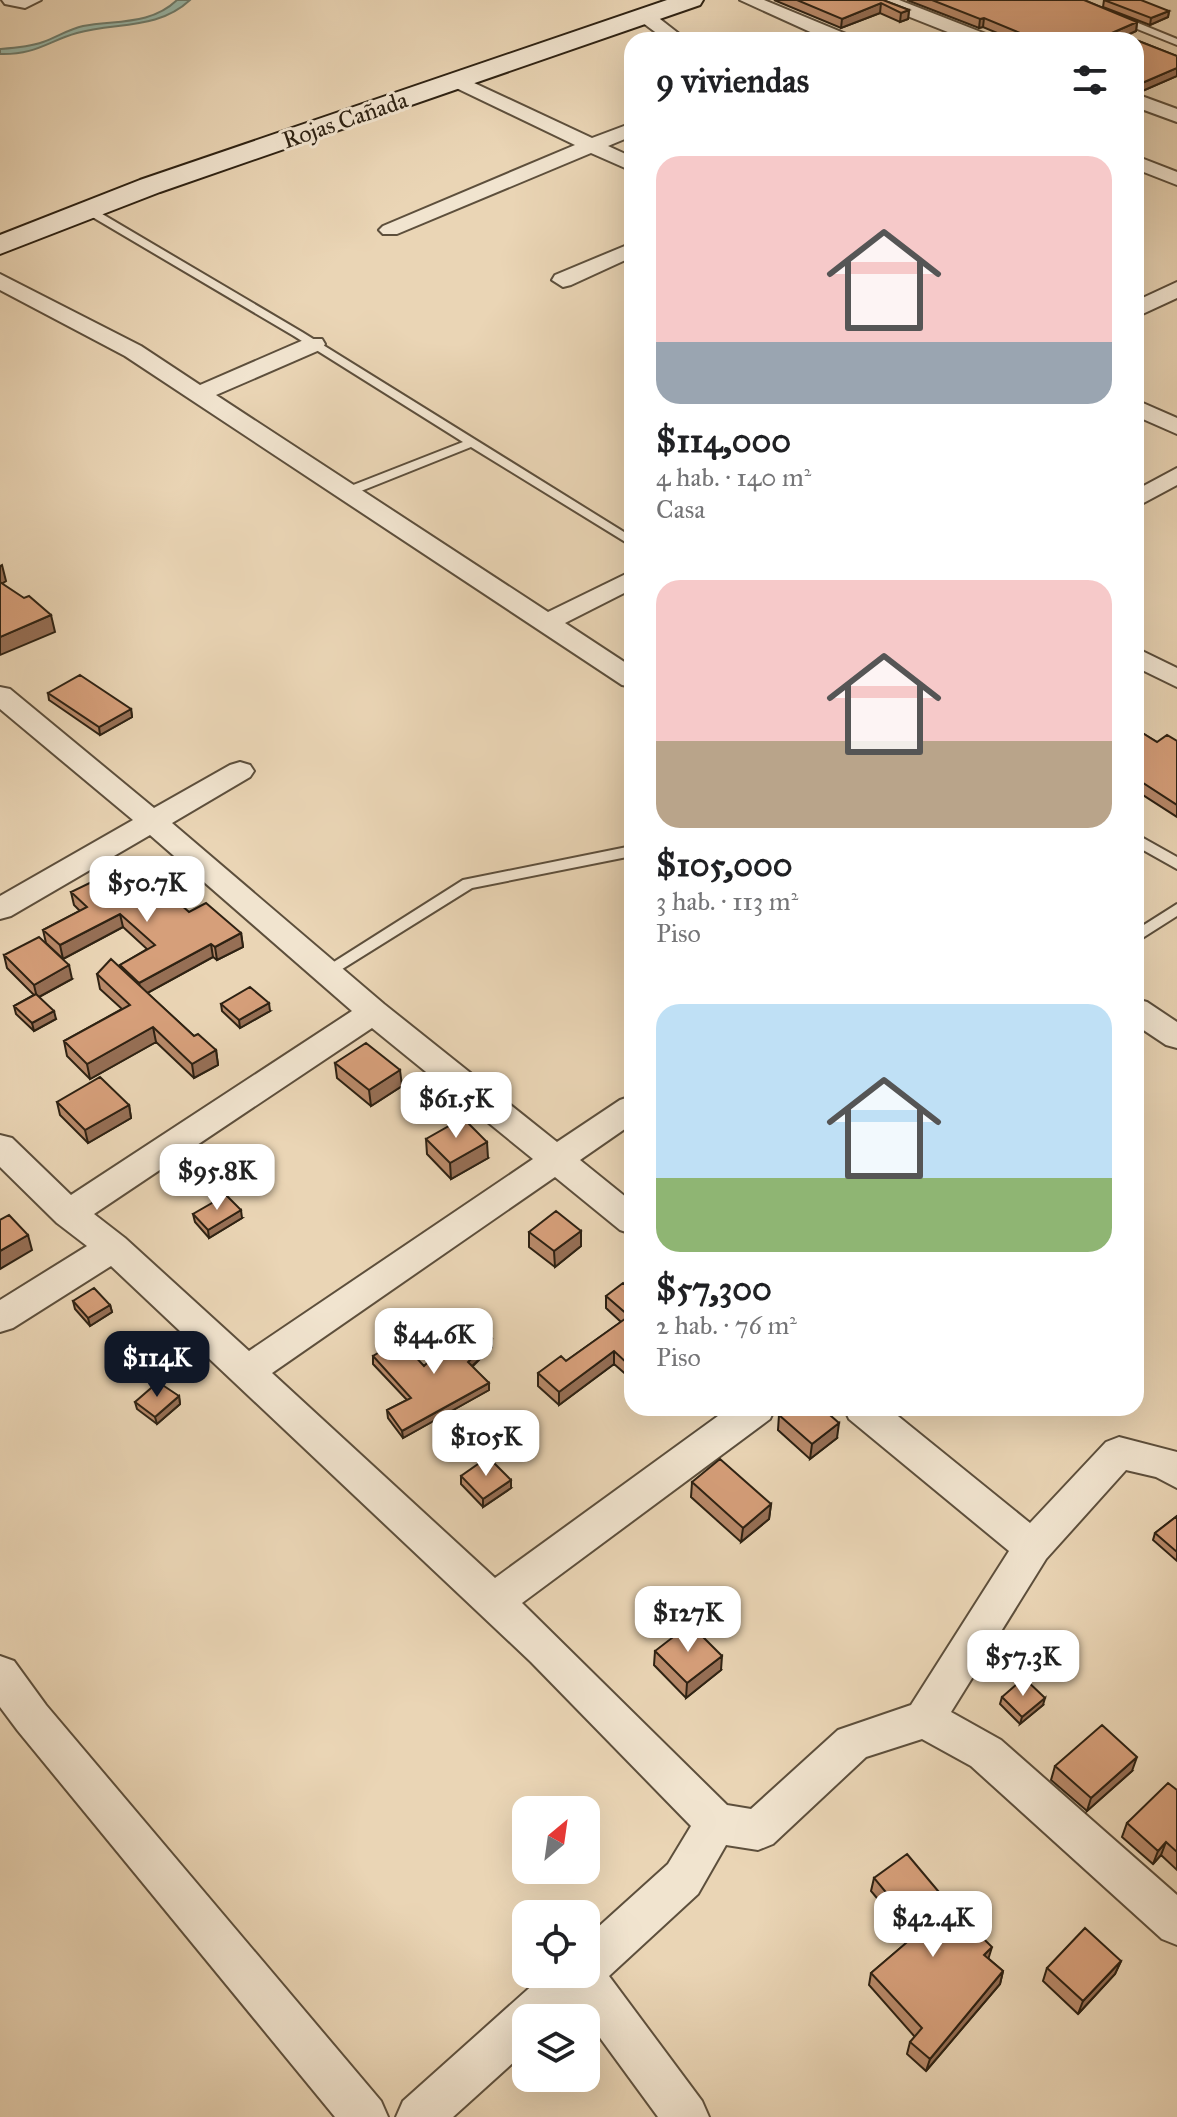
<!DOCTYPE html>
<html lang="es">
<head>
<meta charset="utf-8">
<style>
	:root { --surface:#fff; --page:#f2f2f2; --text:#202124; --muted:#757577; --accent:#111827 }
	body { margin:0; font-family:"IM FELL Great Primer",serif; background:var(--page); color:var(--text); height:100vh; display:flex; flex-direction:column; font-size:30px; white-space:nowrap }
	* { box-sizing:border-box; margin:0 }
	p { font-size:26px; color:var(--muted) }
	.icon { flex:none; width:44px; height:44px; fill:none; stroke:currentColor; stroke-width:2; stroke-linecap:round; stroke-linejoin:round }
	.map { position:relative; flex:1; overflow:hidden }
	.details { position:absolute; left:624px; top:32px; width:520px; height:1384px; display:flex; flex-direction:column; background:var(--surface); border-radius:24px; box-shadow:0 8px 32px #0002 }
	.details>* { flex:none }
	.needle { width:52px; rotate:29deg }
	.buttons { position:absolute; left:512px; top:1796px; display:grid; gap:16px }
	.buttons a { display:grid; place-items:center; width:88px; height:88px; border-radius:16px; background:var(--surface); box-shadow:0 8px 32px #0002; font-size:40px }
	.price { position:absolute; translate:-50% -68px; padding:0 18px; border-radius:16px; background:#fff; color:#222; font-size:26px; line-height:52px; filter:drop-shadow(0 2px 4px #0008) }
	.price::after { content:''; position:absolute; left:50%; top:48px; width:24px; height:18px; margin-left:-12px; background:inherit; clip-path:polygon(0 0,100% 0,50% 100%) }
	.price.current { background:var(--accent); color:#fff }
	ul { padding:0; list-style:none }
	li { display:grid; align-content:center; gap:16px; height:424px; padding:0 32px }
	li span { display:grid; place-items:center; height:248px; border-radius:24px; color:#555 }
	li>.icon { margin-inline-start:auto }
	span .icon { width:144px; height:144px; fill:#fffc; stroke-width:1 }
	li b { font-size:34px }
	h2 { display:flex; justify-content:space-between; align-items:center; height:96px; padding:0 32px; font-size:34px }
	.map>svg:first-child { display:block }
	.water { fill:#98b9ab; stroke:#6e7d6e; stroke-width:2 }
	.lines { fill:none; stroke-linecap:round; stroke-linejoin:round }
	.lane-casing { stroke:#5d4f3c; stroke-width:4 }
	.street-casing { stroke:#5d4f3c; stroke-width:4 }
	.secondary-casing { stroke:#2e2213; stroke-width:4 }
	.lane { fill:#f1e4cf; fill-rule:evenodd }
	.street { fill:#f1e4cf; fill-rule:evenodd }
	.secondary { fill:#f1e4cf; fill-rule:evenodd }
	.wall { fill:#b88969; stroke:#2e2213; stroke-width:2 }
	.shaded-wall { fill:#966f55; stroke:#2e2213; stroke-width:2 }
	.building { fill:#d69f7a; stroke:#2e2213; stroke-width:2 }
	.labels { text-anchor:middle; stroke-width:6; stroke-linejoin:round; paint-order:stroke }
	.far-street-label { font-size:24px; fill:#2e2213; stroke:#f1e4cf }
</style>
</head>
<body>
<div class="map">
<svg width="1177" height="2117" viewBox="0 0 1177 2117">
	<rect width="100%" height="100%" fill="#ead5b5"/>
	<filter id="stains"><feTurbulence type="fractalNoise" baseFrequency=".0025" numOctaves="4"/><feColorMatrix values="0 0 0 0 .2 0 0 0 0 .09 0 0 0 0 .02 0 0 0 .5 -.17"/></filter>
	<radialGradient id="worn" r=".72"><stop offset=".6" stop-color="#630" stop-opacity="0"/><stop offset="1" stop-color="#630" stop-opacity=".3"/></radialGradient>
	<path class="water" d="M177,0H190C158,30 116,22 77,33C48,41 36,55 0,54V49C14,48 29,47 43,42C57,37 69,29 83,26C117,20 151,25 177,0Z"/>
	<g class="lines">
		<g class="lane-casing">
			<path id="lane" d="M1115,16H1121L1177,39V45L1115,20Z
				M84,208H92L302,332L632,537V546L471,447L351,495H343V489L463,442L294,336L84,212Z
				M1136,834L1177,857V869L1136,846Z
				M632,846V856L472,888L331,976H321L318,972L463,880Z
				M1177,904V916L1136,942V930Z"/>
		</g>
		<g class="street-casing">
			<path id="street" d="M2,0H41L25,8L5,4Z
				M740,0H764L851,36L853,40H828Z
				M874,0H899L991,36L993,40H968L877,4Z
				M645,11L651,12L687,40H666L639,20L636,16Z
				M457,75L592,138L632,123V136L608,146L632,157V171L591,153L397,234H383L379,230L383,226L575,145L450,85L447,81Z
				M1136,94L1177,109V122L1136,107Z
				M1136,156L1177,172V185L1136,169Z
				M632,243V257L571,285L563,287L552,280L555,275Z
				M0,274L141,346L200,385L306,339H322L325,344L322,349L216,395L548,612L632,571V589L565,623L632,667V687L622,685L125,356L0,290Z
				M1177,282V298L1136,317V301Z
				M1136,400L1177,418V434L1136,416Z
				M1177,468V485L1136,507V490Z
				M1136,648L1177,668V687L1136,667Z
				M0,687L10,689L154,808L230,765L240,762L250,765L254,771L250,777L172,823L384,1004L557,1142L620,1100L632,1096V1124L580,1160L632,1202V1234L620,1230L555,1177L272,1373L495,1578L729,1408H775L770,1419L522,1603L727,1805L751,1809L838,1730L911,1705L1009,1551L849,1419L844,1408H888L1030,1523L1106,1442L1119,1437L1177,1452V1488L1156,1477L1126,1470L1046,1559L951,1712L1001,1740L1177,1895V1945L1162,1939L971,1766L922,1739L866,1757L773,1844L758,1850L726,1845L698,1894L609,1976L702,2101L709,2117H658L576,2005L562,2018H526V2051L453,2117H396L403,2101L545,1974H586V1938L668,1864L691,1826L531,1662L111,1266L13,1328L0,1332V1300L87,1246L57,1223L0,1167V1135L12,1138L71,1195L352,1011L150,835L11,916L0,919V896L133,820L0,709ZM372,1028L533,1159L249,1351L125,1238L94,1214Z
				M1136,999L1147,1002L1177,1022V1048L1166,1045L1136,1025Z
				M0,1656L14,1661L46,1705L381,2101L388,2117H335L18,1731L0,1707Z"/>
		</g>
		<g class="secondary-casing">
			<path id="secondary" d="M667,0H703L700,5L160,192L0,254V235L140,180Z"/>
		</g>
		<use href="#lane" class="lane"/>
		<use href="#street" class="street"/>
		<use href="#secondary" class="secondary"/>
	</g>
	<path class="wall" d="M774,0H883L909,10L908,19L900,22L880,13L841,28Z
		M907,0H1084L1137,22L1136,31L1125,36L1135,40H1014L983,27L979,28Z
		M1104,0L1169,11L1168,17L1150,25L1103,7Z
		M1136,40L1177,56V76L1140,92H1136Z
		M48,693L131,709L132,717L100,735L49,700Z
		M1136,729L1157,742L1177,741V817L1138,792L1136,793Z
		M71,892L118,895L189,912L241,933L243,947L217,960L213,957L147,993L194,1036L216,1050L218,1065L194,1078L156,1042L90,1079L67,1056L64,1041L122,1009L100,989L97,974L120,968V965L147,949L123,927L63,959L46,943L43,930L80,911L74,905Z
		M4,955L72,979L39,997L56,1019L34,1031L16,1014L14,1006L34,995L7,968Z
		M221,1004L270,1011L240,1028L222,1011Z
		M335,1063L402,1086L371,1106L337,1078Z
		M57,1102L129,1105L131,1118L88,1143L60,1115Z
		M426,1139L488,1158L451,1179L427,1154Z
		M193,1214L242,1218L209,1238L195,1222Z
		M581,1231V1246L555,1267L529,1247V1232Z
		M632,1291L629,1377L614,1364L559,1405L538,1386V1373L566,1361L621,1322L606,1308V1296Z
		M73,1301L110,1305L112,1312L90,1326L75,1309Z
		M492,1339V1347L472,1367L489,1383V1390L403,1438L388,1418L387,1410L407,1400L373,1364V1356L424,1366Z
		M179,1396L180,1404L157,1424L137,1409L135,1402Z
		M779,1415L837,1438L810,1459L778,1430Z
		M461,1476L511,1488L483,1507L461,1484Z
		M692,1482L771,1504L769,1519L741,1542L691,1497Z
		M1177,1516V1561L1153,1540L1155,1533Z
		M655,1651L721,1670L686,1698L654,1665Z
		M1002,1697L1043,1705L1020,1724L1000,1704Z
		M1055,1766L1132,1771L1087,1811L1051,1780Z
		M1177,1790V1870L1161,1855L1153,1864L1122,1837L1127,1823Z
		M874,1878L989,1959L1003,1971L1000,1984L926,2071L907,2054L910,2042L915,2037L869,1985L871,1973L911,1939L871,1891Z
		M1121,1961L1115,1974L1078,2014L1043,1981L1047,1968Z"/>
	<path class="shaded-wall" d="M881,3L880,13L841,28L842,19Z
		M909,10L908,19L900,22L901,13Z
		M1169,11L1168,17L1150,25L1151,18Z
		M984,18L983,27L979,28L980,19Z
		M1137,22L1136,31L1116,40L1114,32Z
		M1177,68V76L1140,92L1142,83Z
		M2,565L6,581L0,585V566Z
		M51,615L55,632L0,655V637Z
		M131,709L132,717L100,735L99,727Z
		M1140,781L1138,792L1136,793V784Z
		M120,914L123,927L63,959L60,945Z
		M241,933L243,947L217,960L215,947Z
		M211,944L213,957L142,996L139,983Z
		M69,965L72,979L37,998L34,985Z
		M269,1003L270,1011L240,1028L239,1020Z
		M54,1011L56,1019L34,1031L32,1023Z
		M153,1027L156,1042L90,1079L87,1064Z
		M216,1050L218,1065L194,1078L192,1064Z
		M400,1070L402,1086L371,1106L369,1090Z
		M129,1105L131,1118L88,1143L85,1130Z
		M487,1142L488,1158L451,1179L450,1163Z
		M241,1210L242,1218L209,1238L208,1230Z
		M581,1231V1246L555,1267L554,1251Z
		M28,1235L32,1250L0,1269V1251Z
		M110,1305L112,1312L90,1326L88,1318Z
		M492,1339V1347L468,1370V1362Z
		M614,1351V1364L559,1405V1392Z
		M632,1363V1375L629,1377V1365Z
		M489,1383V1390L403,1438L402,1431Z
		M179,1396L180,1404L157,1424L155,1417Z
		M839,1423L837,1438L810,1459L812,1444Z
		M511,1480V1488L483,1507V1499Z
		M771,1504L769,1519L741,1542L743,1528Z
		M722,1656L721,1670L686,1698L687,1683Z
		M1045,1698L1043,1705L1020,1724L1022,1717Z
		M1137,1757L1132,1771L1087,1811L1091,1798Z
		M1166,1842L1161,1855L1153,1864L1158,1851Z
		M992,1947L988,1960L984,1955Z
		M1121,1961L1115,1974L1078,2014L1083,2001Z
		M1003,1971L1000,1984L926,2071L930,2059Z"/>
	<path class="building" d="M797,0H883L909,10L901,13L881,3L842,19Z
		M932,0H1084L1137,22L1114,32L1135,40H1037L984,18L980,19Z
		M1104,0H1141L1169,11L1151,18Z
		M1136,40L1177,56V68L1142,83L1136,82Z
		M0,582L24,598L29,596L51,615L0,637Z
		M80,675L131,709L99,727L48,693Z
		M1136,729L1157,742L1167,735L1177,741V805L1140,781L1136,784Z
		M100,878L118,895L151,878L189,912L206,903L241,933L215,947L211,944L139,983L120,965L155,945L120,914L60,945L43,930L87,907L71,892Z
		M39,937L69,965L34,985L4,955Z
		M111,959L194,1036L198,1034L216,1050L192,1064L153,1027L87,1064L64,1041L130,1005L97,974Z
		M250,987L269,1003L239,1020L221,1004Z
		M36,994L54,1011L32,1023L14,1006Z
		M366,1043L400,1070L369,1090L335,1063Z
		M100,1077L129,1105L85,1130L57,1102Z
		M463,1118L487,1142L450,1163L426,1139Z
		M226,1195L241,1210L208,1230L193,1214Z
		M556,1211L581,1231L554,1251L529,1232Z
		M9,1215L28,1235L0,1251V1220Z
		M623,1283L632,1291V1363L629,1365L614,1351L559,1392L538,1373L561,1356L566,1361L629,1316L606,1296Z
		M94,1288L110,1305L88,1318L73,1301Z
		M468,1324L492,1339L468,1362L489,1383L402,1431L387,1410L411,1398L373,1356L400,1340L424,1366Z
		M158,1382L179,1396L155,1417L135,1402Z
		M788,1408H822L839,1423L812,1444L779,1415Z
		M488,1457L511,1480L483,1499L461,1476Z
		M720,1459L771,1504L743,1528L692,1482Z
		M1177,1516V1552L1155,1533Z
		M690,1624L722,1656L687,1683L655,1651Z
		M1024,1678L1045,1698L1022,1717L1002,1697Z
		M1102,1725L1137,1757L1091,1798L1055,1766Z
		M1168,1783L1177,1790V1852L1166,1842L1158,1851L1127,1823Z
		M907,1854L954,1910L992,1947L984,1955L1003,1971L930,2059L910,2042L922,2028L871,1973L919,1932L874,1878Z
		M1085,1928L1121,1961L1083,2001L1047,1968Z"/>
	<g class="labels">
		<g class="far-street-label">
			<text transform="translate(345 120) rotate(-19)" y="8">Rojas Cañada</text>
		</g>
	</g>
	<rect width="100%" height="100%" filter="url(#stains)"/>
	<rect width="100%" height="100%" fill="url(#worn)"/>
</svg>
<div class="buttons">
<a><svg class="needle" viewBox="-14 -14 28 28"><path d="M0-13l5 13h-10z" fill="#e53935"/><path d="M0 13l5-13h-10z" fill="#757577"/></svg></a>
<a><svg class="icon" aria-label="locate" viewBox="0 0 24 24"><circle cx="12" cy="12" r="6"/><path d="M12 2v4M12 18v4M2 12h4M18 12h4"/></svg></a>
<a><svg class="icon" aria-label="layers" viewBox="0 0 24 24"><path d="M12 4l9 5-9 5-9-5zM3 14l9 5 9-5"/></svg></a>
</div>
<b class="price" style="left:147px;top:924px">$50.7K</b>
<b class="price" style="left:456px;top:1140px">$61.5K</b>
<b class="price" style="left:217px;top:1212px">$95.8K</b>
<b class="price" style="left:434px;top:1376px">$44.6K</b>
<b class="price current" style="left:157px;top:1399px">$114K</b>
<b class="price" style="left:486px;top:1478px">$105K</b>
<b class="price" style="left:688px;top:1654px">$127K</b>
<b class="price" style="left:1023px;top:1698px">$57.3K</b>
<b class="price" style="left:933px;top:1959px">$42.4K</b>
<section class="details">
<h2>9 viviendas<svg class="icon" aria-label="filters" viewBox="0 0 24 24"><path d="M4 7h16M4 17h16"/><circle cx="9" cy="7" r="2"/><circle cx="15" cy="17" r="2"/></svg></h2>
<ul>
<li><span style="background:linear-gradient(#f6c9c9 75%,#9aa5b1 0)"><svg class="icon" aria-label="home" viewBox="0 0 24 24"><path d="M3 11l9-7 9 7M6 9v11h12V9"/></svg></span><div><b>$114,000</b><p>4 hab. · 140 m²</p><p>Casa</p></div></li>
<li><span style="background:linear-gradient(#f6c9c9 65%,#b9a48a 0)"><svg class="icon" aria-label="home" viewBox="0 0 24 24"><path d="M3 11l9-7 9 7M6 9v11h12V9"/></svg></span><div><b>$105,000</b><p>3 hab. · 113 m²</p><p>Piso</p></div></li>
<li><span style="background:linear-gradient(#bfe0f5 70%,#8fb573 0)"><svg class="icon" aria-label="home" viewBox="0 0 24 24"><path d="M3 11l9-7 9 7M6 9v11h12V9"/></svg></span><div><b>$57,300</b><p>2 hab. · 76 m²</p><p>Piso</p></div></li>
</ul>
</section>
</div>
</body>
</html>
